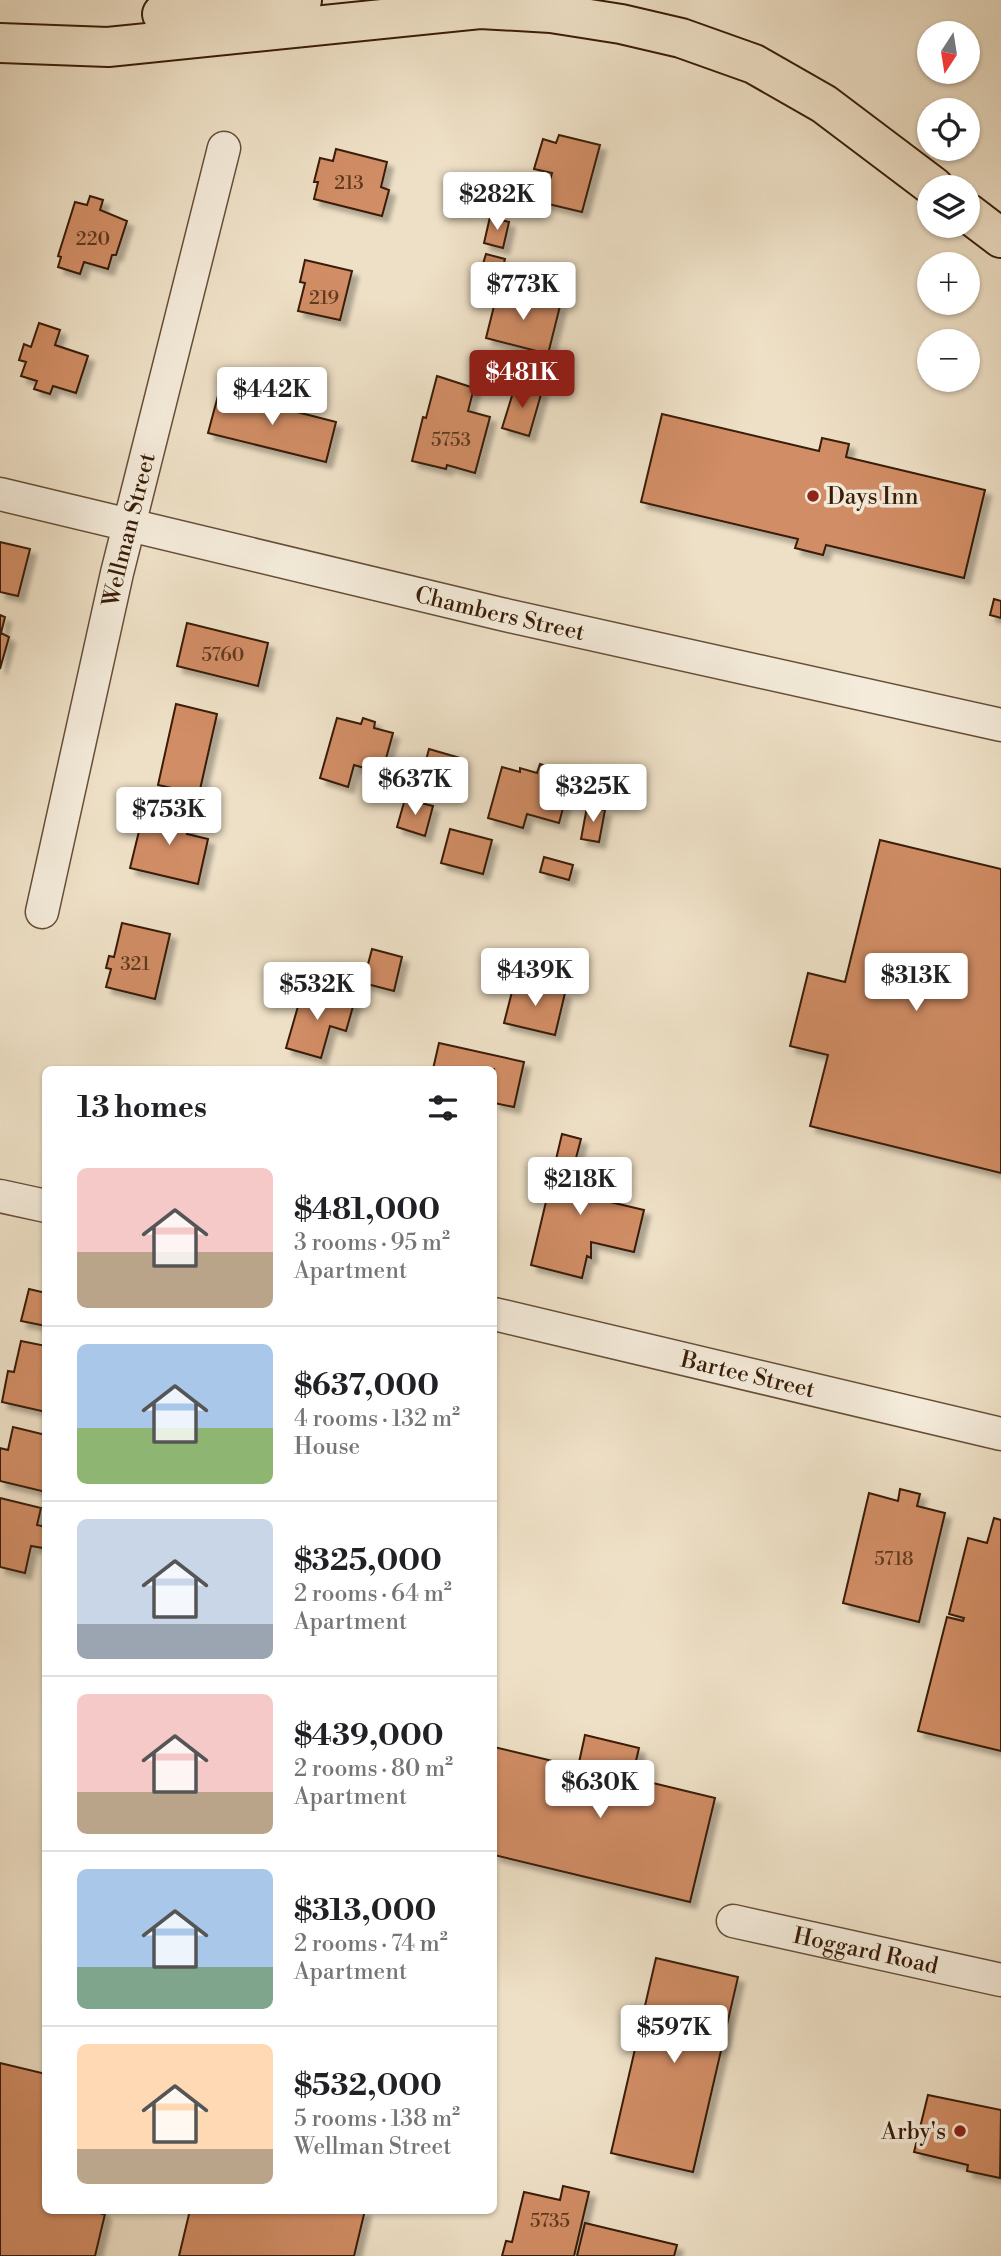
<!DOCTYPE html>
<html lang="en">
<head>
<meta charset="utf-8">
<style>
	:root { --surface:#fff; --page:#f2f2f2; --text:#202124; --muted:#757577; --line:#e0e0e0; --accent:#8f2418 }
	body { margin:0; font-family:"Libre Bodoni",serif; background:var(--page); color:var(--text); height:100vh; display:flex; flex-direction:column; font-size:26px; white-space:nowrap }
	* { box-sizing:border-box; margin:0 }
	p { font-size:23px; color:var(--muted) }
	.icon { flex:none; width:38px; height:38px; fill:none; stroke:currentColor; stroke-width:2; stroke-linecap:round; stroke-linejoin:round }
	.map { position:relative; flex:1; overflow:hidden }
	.sheet { position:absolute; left:42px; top:1066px; width:455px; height:1148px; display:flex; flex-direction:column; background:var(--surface); border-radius:10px; box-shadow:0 2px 5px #0004 }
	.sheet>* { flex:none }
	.needle { width:46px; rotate:192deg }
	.tools { position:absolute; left:917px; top:21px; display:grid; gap:14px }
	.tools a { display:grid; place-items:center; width:63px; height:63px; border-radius:50%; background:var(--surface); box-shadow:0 2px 5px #0004; font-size:35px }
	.price { position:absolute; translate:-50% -60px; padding:0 16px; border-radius:7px; background:#fff; color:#222; font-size:23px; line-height:46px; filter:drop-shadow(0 2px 4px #0008) }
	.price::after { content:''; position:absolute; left:50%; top:42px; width:21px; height:16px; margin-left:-10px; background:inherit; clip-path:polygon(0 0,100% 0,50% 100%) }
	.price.on { background:var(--accent); color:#fff }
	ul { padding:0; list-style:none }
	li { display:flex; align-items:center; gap:21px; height:175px; padding:0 35px }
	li+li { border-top:2px solid var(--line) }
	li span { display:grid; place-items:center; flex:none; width:196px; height:140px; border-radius:10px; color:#555 }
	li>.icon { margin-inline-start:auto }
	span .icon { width:84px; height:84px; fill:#fffc; stroke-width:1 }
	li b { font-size:30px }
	h2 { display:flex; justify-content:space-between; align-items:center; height:84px; padding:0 35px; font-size:30px }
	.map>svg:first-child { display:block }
	.building { fill:#d18d65; stroke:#391d07; stroke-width:2; filter:url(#shadow) }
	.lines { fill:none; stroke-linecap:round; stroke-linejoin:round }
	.street-casing { stroke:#664e37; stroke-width:35 }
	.highway-casing { stroke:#391d07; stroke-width:42 }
	.street { stroke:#f4ebda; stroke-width:32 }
	.highway { stroke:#eee0c6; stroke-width:38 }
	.poi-dot { fill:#8f2418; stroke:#f4ebda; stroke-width:2.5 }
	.labels { text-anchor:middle; stroke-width:7; stroke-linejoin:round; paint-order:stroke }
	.number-label { font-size:19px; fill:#5f391e }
	.poi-label { font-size:23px; fill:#391d07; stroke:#f4ebda; text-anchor:start }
	.street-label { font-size:23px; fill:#391d07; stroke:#f4ebda }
</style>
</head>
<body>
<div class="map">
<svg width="1001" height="2256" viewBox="0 0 1001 2256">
	<defs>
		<filter id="shadow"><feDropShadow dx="6" dy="6" stdDeviation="2" flood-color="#0004"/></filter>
	</defs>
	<rect width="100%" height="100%" fill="#eee0c6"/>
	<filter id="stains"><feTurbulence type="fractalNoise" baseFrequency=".00286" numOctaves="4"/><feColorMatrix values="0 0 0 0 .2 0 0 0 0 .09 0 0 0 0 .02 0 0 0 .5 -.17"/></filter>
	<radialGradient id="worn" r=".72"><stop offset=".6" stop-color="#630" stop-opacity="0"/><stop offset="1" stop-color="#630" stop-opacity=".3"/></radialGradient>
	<path class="building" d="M559,135L600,145L582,212L544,203L552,173L534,169L543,139L556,143Z
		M336,149L387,162L381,187L389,190L382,216L314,199L318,182H314L320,158L333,161Z
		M90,196L103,200L100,210L127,221L116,255H112L108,269L84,262L80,274L58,267L61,257L58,256L75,202L87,205Z
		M490,217L509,222L503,248L484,243Z
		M486,254L505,259L498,283L479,277Z
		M305,260L352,271L340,320L298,311L305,283L300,282Z
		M498,290L560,306L548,354L486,338Z
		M39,323L60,330L55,345L88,356L76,393L53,386L50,394L34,389L37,381L21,376L26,362L19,360L24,344L31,347Z
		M437,376L474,388L468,411L490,417L475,473L447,465L446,469L412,461L423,417L426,418Z
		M516,383L542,391L529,436L502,428Z
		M219,392L336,422L326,462L208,433Z
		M662,414L819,451L822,438L849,444L846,457L985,490L964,578L826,545L823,555L795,548L798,539L641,502Z
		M0,542L30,549L18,596L0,592Z
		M994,599L1001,601V618L990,615Z
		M0,615L5,617L1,633L9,637L0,669Z
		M187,623L268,643L258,686L177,666Z
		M176,704L217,714L199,794L158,785Z
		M337,718L361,724L363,718L375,722L374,728L393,733L382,773L354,765L348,787L320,778Z
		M429,749L460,758L452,788L421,779Z
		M540,764L557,769L554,778L570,782L559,823L527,814L523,828L488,818L502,767L520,772V768L537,773Z
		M405,799L433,806L425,836L397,827Z
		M147,807L191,818L187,834L208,839L198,884L130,868L141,823L144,824Z
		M587,807L605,810L599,842L581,839Z
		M450,829L492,840L483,874L441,863Z
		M880,840L1001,869V1173L810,1126L828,1055L790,1046L808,973L845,982Z
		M544,857L573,865L569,880L540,872Z
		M122,923L170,934L155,999L106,987L111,969L106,968L109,956L114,957Z
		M372,949L402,957L394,991L363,983Z
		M515,980L565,993L555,1035L504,1023Z
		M303,989L354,1003L346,1031L330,1026L321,1058L286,1048Z
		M439,1043L524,1062L514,1107L494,1103V1069H433Z
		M562,1134L581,1139L576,1158L597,1163L589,1197L644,1210L634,1252L591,1242V1258L587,1256L582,1278L531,1265Z
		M29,1289L46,1293V1326L21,1321Z
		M21,1341L46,1346V1412L2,1402L8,1371L14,1372Z
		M13,1427L46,1435V1492L0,1481V1448L8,1450Z
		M900,1489L920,1494L917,1506L945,1513L919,1622L843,1603L869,1493L898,1501Z
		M0,1498L41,1508L37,1525L46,1527L43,1548L31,1546L25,1573L0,1567Z
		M994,1518L1001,1520V1751L918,1731L947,1617L963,1621L964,1618L949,1614L968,1538L987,1543Z
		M585,1735L639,1748L632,1778L715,1798L690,1902L494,1855V1747L578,1767Z
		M656,1958L738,1977L693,2172L611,2153Z
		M0,2063L46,2074V2210H103L102,2214H105L95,2256H0Z
		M928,2095L1001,2110L1000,2178L967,2171L968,2165L914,2152Z
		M563,2186L589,2192L574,2256H502L506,2241L512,2242L524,2192L560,2200Z
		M190,2210H365L354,2256H179Z
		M585,2223L677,2245L674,2256H577Z"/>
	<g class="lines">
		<g class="street-casing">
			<g id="street">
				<path id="s1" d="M0,494L501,614L1001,725"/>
				<path id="s2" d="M42,912L117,573L224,148"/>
				<path d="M0,1196L46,1206"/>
				<path id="s3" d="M494,1314L1001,1434"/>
				<path id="s4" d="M733,1921L1001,1980"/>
			</g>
		</g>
		<g class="highway-casing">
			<path id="highway" d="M162,14L302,0
				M0,43L108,47L480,9L551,13L621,24L681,38L754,64L824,104L934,187
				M968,213L1001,238"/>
		</g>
		<use href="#street" class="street"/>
		<use href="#highway" class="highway"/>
	</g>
	<g class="poi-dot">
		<circle cx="813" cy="496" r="7"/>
		<circle cx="960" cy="2131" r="7"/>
	</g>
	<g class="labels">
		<g class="number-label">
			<text x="349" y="189">213</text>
			<text x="93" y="245">220</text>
			<text x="324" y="304">219</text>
			<text x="451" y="446">5753</text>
			<text x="223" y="661">5760</text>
			<text x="135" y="970">321</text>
			<text x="894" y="1565">5718</text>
			<text x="550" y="2227">5735</text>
		</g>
		<g class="poi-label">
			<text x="827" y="504">Days Inn</text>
			<text x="946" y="2139" text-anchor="end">Arby's</text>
		</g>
		<g class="street-label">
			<text dy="8" stroke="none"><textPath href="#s2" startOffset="392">Wellman Street</textPath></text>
			<text dy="8" stroke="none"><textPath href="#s1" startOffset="514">Chambers Street</textPath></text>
			<text dy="8" stroke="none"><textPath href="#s3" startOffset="261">Bartee Street</textPath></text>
			<text dy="8" stroke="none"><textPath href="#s4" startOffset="136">Hoggard Road</textPath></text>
		</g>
	</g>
	<rect width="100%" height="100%" filter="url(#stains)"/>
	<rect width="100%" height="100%" fill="url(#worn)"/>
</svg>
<div class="tools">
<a><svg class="needle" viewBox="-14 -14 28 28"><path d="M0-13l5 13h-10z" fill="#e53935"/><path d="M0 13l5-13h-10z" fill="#757577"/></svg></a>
<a><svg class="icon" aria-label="locate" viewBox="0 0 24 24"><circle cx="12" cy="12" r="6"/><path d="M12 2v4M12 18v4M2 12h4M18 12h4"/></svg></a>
<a><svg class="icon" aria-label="layers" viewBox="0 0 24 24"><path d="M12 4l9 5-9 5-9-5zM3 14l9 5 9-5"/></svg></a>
<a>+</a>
<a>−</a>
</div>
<b class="price" style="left:497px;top:232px">$282K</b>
<b class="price" style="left:523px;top:322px">$773K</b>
<b class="price on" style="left:522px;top:410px">$481K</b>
<b class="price" style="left:272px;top:427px">$442K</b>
<b class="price" style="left:415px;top:817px">$637K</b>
<b class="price" style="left:593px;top:824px">$325K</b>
<b class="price" style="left:169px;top:847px">$753K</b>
<b class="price" style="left:535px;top:1008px">$439K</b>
<b class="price" style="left:916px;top:1013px">$313K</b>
<b class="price" style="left:317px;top:1022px">$532K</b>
<b class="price" style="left:580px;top:1217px">$218K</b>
<b class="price" style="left:600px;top:1820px">$630K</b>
<b class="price" style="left:674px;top:2065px">$597K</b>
<section class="sheet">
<h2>13 homes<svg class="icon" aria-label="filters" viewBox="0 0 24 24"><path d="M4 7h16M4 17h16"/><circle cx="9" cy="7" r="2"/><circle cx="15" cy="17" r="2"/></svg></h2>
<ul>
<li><span style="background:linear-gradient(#f6c9c9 60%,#b9a48a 0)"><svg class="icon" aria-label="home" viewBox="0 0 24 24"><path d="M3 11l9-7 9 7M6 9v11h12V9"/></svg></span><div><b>$481,000</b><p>3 rooms · 95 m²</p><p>Apartment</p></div></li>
<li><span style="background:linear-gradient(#a9c7e8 60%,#8fb573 0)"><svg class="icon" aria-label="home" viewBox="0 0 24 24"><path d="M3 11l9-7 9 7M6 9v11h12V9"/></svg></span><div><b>$637,000</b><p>4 rooms · 132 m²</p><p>House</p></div></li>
<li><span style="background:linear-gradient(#c9d6e8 75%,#9aa5b1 0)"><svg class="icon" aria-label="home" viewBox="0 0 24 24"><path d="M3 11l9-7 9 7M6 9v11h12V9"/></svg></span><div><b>$325,000</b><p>2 rooms · 64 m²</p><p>Apartment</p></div></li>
<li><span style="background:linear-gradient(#f6c9c9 70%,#b9a48a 0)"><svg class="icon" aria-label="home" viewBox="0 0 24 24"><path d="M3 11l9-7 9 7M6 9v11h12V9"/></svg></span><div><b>$439,000</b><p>2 rooms · 80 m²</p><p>Apartment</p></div></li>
<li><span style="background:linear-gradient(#a9c7e8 70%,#7fa58c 0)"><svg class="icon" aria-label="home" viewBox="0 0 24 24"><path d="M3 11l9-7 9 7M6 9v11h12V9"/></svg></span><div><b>$313,000</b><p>2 rooms · 74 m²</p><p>Apartment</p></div></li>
<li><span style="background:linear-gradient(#ffd9b3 75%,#b9a48a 0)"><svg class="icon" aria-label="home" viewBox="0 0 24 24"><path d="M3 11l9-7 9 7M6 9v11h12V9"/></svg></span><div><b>$532,000</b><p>5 rooms · 138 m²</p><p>Wellman Street</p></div></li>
</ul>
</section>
</div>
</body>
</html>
